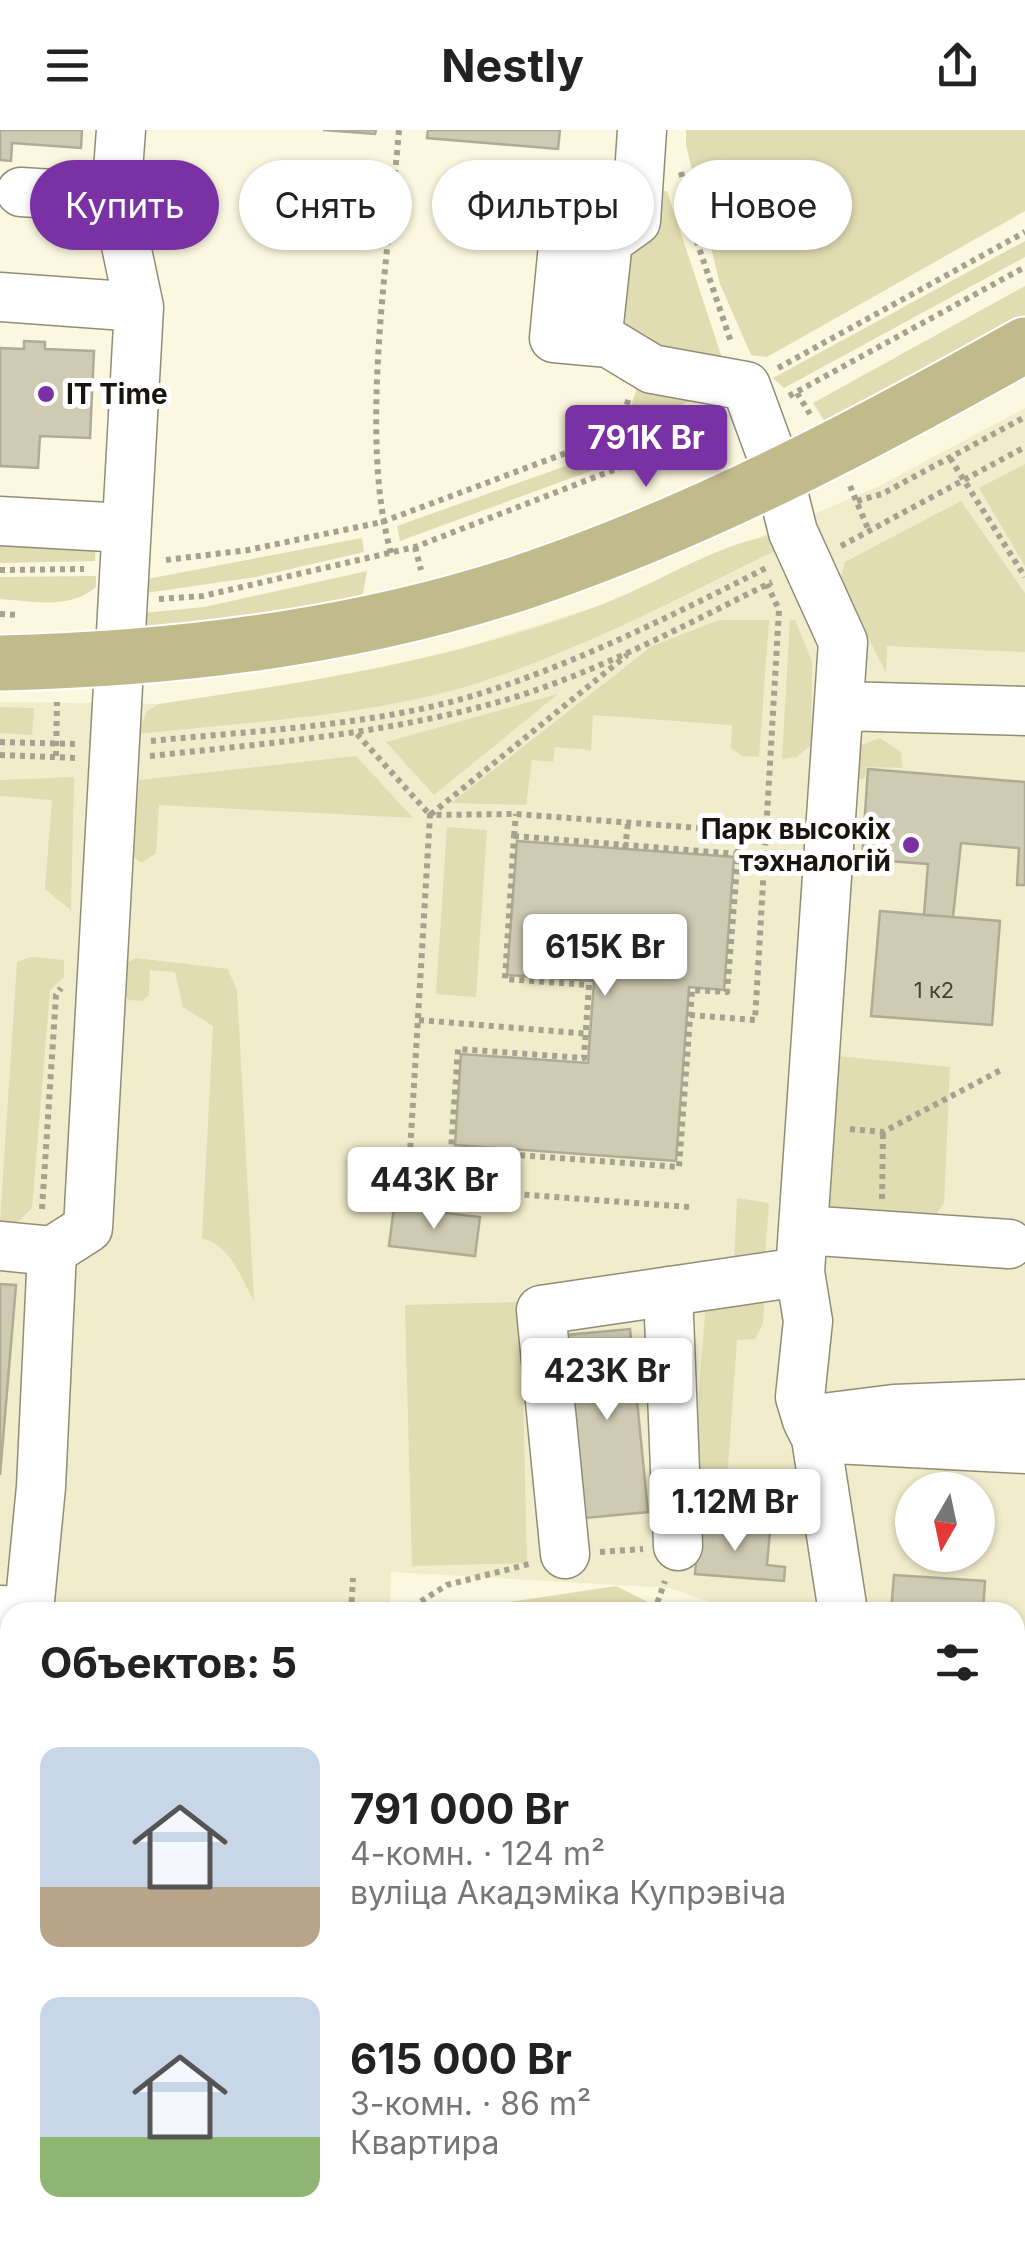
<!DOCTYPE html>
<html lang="ru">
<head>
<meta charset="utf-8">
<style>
	:root { --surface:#fff; --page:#f2f2f2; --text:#222; --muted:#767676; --accent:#7a31a3 }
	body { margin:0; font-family:Inter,sans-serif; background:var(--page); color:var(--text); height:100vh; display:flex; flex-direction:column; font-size:38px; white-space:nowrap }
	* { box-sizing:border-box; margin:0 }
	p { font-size:32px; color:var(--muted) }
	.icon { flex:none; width:55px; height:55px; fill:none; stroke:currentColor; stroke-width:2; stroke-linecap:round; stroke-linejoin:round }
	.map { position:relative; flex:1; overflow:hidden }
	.panel { position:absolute; left:0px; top:1472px; width:1025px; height:642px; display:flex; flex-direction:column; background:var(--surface); border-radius:30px 30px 0 0; box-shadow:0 2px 8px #0004 }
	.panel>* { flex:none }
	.banner { position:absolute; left:30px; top:30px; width:965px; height:90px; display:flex; gap:20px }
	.needle { width:65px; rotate:189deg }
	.buttons { position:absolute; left:895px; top:1342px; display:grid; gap:20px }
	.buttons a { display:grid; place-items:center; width:100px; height:100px; border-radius:50%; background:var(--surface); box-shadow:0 2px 8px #0004; font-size:50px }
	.price { position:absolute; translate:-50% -85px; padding:0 22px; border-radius:10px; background:#fff; color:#222; font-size:32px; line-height:65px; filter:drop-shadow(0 2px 5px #0008) }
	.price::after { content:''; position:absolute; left:50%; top:60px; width:30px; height:22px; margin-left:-15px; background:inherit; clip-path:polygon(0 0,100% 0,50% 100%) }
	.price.selected { background:var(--accent); color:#fff }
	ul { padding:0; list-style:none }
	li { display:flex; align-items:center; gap:30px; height:250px; padding:0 40px }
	li span { display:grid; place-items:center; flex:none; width:280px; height:200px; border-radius:20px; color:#555 }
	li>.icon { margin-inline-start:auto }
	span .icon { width:120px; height:120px; fill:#fffc; stroke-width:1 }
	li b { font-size:42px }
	h2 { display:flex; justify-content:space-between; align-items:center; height:120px; padding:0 40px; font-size:42px }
	.tag { padding:0 35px; border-radius:45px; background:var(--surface); box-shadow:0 2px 8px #0004; font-size:35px; line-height:90px }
	.tag.selected { background:var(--accent); color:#fff }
	header { display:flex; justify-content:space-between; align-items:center; height:130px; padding:0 40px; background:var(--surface); font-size:45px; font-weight:700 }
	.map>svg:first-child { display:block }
	.built { fill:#f1eccb; fill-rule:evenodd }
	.green { fill:#e2dcb2 }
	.building { fill:#cfcbb3; stroke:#afab94; stroke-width:2.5 }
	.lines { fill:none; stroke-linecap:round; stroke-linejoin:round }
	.minor-casing { stroke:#918d76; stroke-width:51 }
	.major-casing { stroke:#fff; stroke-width:59 }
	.path { stroke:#a5a290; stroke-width:6; stroke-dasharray:5 5; stroke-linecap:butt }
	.minor { stroke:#fff; stroke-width:48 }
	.major { stroke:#c1ba8b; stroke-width:55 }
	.poi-dot { fill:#7a31a3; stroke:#fff; stroke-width:4 }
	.labels { text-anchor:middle; stroke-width:10; stroke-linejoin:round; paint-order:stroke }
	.number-label { font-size:22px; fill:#454236 }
	.poi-label { font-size:28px; font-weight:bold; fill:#17150d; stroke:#fff; text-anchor:start }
</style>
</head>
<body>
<header><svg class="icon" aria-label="menu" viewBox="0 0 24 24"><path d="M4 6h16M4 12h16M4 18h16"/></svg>Nestly<svg class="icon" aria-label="share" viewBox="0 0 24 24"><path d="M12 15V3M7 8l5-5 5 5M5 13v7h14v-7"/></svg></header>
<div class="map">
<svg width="1025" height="2114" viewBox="0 0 1025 2114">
	<rect width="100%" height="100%" fill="#fbf8df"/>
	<path class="built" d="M1025,278V1591L1015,1590V1482H738L670,1458L391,1442L390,1478L49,1473L10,1482V1539L0,1545V572L159,574L354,545L467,517L598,476L877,357ZM912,1360H978V1425H912Z"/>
	<path class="green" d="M686,0H1025V81L767,227L751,225L720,154L686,15Z
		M649,61H667L727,243L611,196L620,126Z
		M1025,111V127L784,258L773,248Z
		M1025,156V188L827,295L813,273Z
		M639,252L696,269L624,297Z
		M706,286L710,297L400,411L397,396Z
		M1025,334V436L979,358Z
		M961,371L1025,463V522L887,516L886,543L840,451L845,432Z
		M767,406L785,416C685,465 584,519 478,553C369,587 251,591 138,604L147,581L159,574C308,552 456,530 598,476C654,455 709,418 767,406Z
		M362,408L364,422L256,447L139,464L142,450Z
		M0,410L96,412L95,431L0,433Z
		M367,441L363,464L275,488L145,505L133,484L204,477Z
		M96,446V457C70,480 32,471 0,469V447Z
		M719,490H769L759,627L742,626L731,618L732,595L593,585L591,620L555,617L553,632L532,630L526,675L451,673L652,516Z
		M790,490H795L812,531L811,615L797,627L782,629Z
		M558,564L434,665L386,612Z
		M0,577L34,578L32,605L0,603Z
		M880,608L901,622L903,638L866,637L865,649L851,648L856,617Z
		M356,626L413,688L159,675L156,723L142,733L133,727L139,650Z
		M74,647L71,780L45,759L52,670L0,666V650Z
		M447,697L487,700L476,867L436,864Z
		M31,827L64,830V847L50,860L32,1078L18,1092H0L17,832Z
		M136,828L228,839L237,861L254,1171C240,1146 231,1116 202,1108L213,896L183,877L175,842L150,840L149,865L142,871L129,870L122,862L126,833Z
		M837,926L950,937L944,1073L931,1091L828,1090Z
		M737,1068L769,1073L765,1127L734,1133Z
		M765,1158L763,1193L755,1209L737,1210L724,1391L689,1389L706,1171Z
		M521,1172L527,1433L412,1436L405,1175Z
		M616,1456L668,1482H442H443Z
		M10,1583V2105H1015V1681L1022,1684L1025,1700V2114H0V1585Z"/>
	<path class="building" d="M0,0H82L81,18L12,13L11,31L0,30Z
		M323,0H376L375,4Z
		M428,0H560L558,19L427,8Z
		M24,211L45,212V219L94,221L90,308L40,306L38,338L0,336V218L24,219Z
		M868,639L1025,652V755H1017L1019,718L961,713L953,787L924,785L928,734L862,729Z
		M517,711L734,727L724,860L689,857L676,1031L455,1015L461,924L588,933L594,851L507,845Z
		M880,781L1000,791L992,895L871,886Z
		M394,1077L480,1087L475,1126L389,1116Z
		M0,1154L16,1155L0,1345Z
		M630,1199L648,1382L585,1388L566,1205Z
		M699,1394L770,1401L767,1435L785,1437L784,1451L695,1444Z
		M894,1445L985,1451L983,1482H891Z"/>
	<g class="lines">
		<g class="minor-casing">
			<path id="minor" d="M21,62L116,68
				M565,95L554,208L609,213L652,239L746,256L779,346L793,402L843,512L800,1142L808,1191L800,1267L807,1290L894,1279L1025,1274
				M0,167L139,177
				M597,212L608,111L636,91L642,0
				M0,391L125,398
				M839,576L1025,581
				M803,1100L1009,1114
				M0,1116L52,1121L88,1098L139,177L116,68L121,0
				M668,1161L678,1416
				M807,1290L816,1308L843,1482
				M835,1309L1025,1319
				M565,1424L541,1180L800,1142
				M0,1480L29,1481L41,1357L52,1121"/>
		</g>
		<g class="major-casing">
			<path id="major" d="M0,533C180,529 375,505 546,444C714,385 870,302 1025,215"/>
		</g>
		<path class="path" d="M681,42L694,103L731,212
			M778,238L1025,102
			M797,263L810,284
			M789,266L1025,137
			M617,303L629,268
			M950,328L1025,447
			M850,356L869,401
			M857,371L882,364L1025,287
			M841,416L1025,317
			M415,417L421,440
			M391,423C358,307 389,122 399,0
			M166,430L248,420L382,392L670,284
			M0,440L84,439
			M159,469L203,466L415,417L719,299
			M0,484L19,485
			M357,604L430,685L627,525
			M151,611C260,600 377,596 482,563C582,531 675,484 768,437
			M0,612L79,614
			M0,625L78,628
			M56,626L57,572
			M150,626C261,614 372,605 480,577C582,551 679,498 772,452
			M514,706L738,724L727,862L692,860L679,1037L451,1020L458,919L584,928L589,855L505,849Z
			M514,706L516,684
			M625,719L628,693
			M738,724V701
			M690,885L755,890L779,480L767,454
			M419,890L590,904
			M850,999L883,1002L1001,940
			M882,1069L883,1002
			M689,1077L408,1056L430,685L516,684L791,705
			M42,1079L56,865L61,858
			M600,1422L643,1419
			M351,1482L353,1448
			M404,1482L447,1455L529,1434
			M654,1482L665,1451
			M1015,1740L1025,1759
			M0,1798L10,1800
			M440,2105L443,2114
			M498,2105L500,2114
			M536,2105V2114
			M47,2114L50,2105"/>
		<use href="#minor" class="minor"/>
		<use href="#major" class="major"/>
	</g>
	<g class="poi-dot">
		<circle cx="46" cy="264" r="10"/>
		<circle cx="911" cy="715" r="10"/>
	</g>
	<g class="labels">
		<g class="number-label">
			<text x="934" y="868">1 к2</text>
		</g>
		<g class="poi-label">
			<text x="66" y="274">IT Time</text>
			<text x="891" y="709" text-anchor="end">Парк высокіх<tspan x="891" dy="32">тэхналогій</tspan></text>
		</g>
	</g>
</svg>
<div class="buttons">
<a><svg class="needle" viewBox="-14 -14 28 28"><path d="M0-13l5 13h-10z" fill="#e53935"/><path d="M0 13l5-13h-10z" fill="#767676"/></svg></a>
</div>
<b class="price selected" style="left:646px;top:360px">791K Br</b>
<b class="price" style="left:605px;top:869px">615K Br</b>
<b class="price" style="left:434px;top:1102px">443K Br</b>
<b class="price" style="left:607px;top:1293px">423K Br</b>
<b class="price" style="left:735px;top:1424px">1.12M Br</b>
<div class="banner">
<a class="tag selected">Купить</a>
<a class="tag">Снять</a>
<a class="tag">Фильтры</a>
<a class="tag">Новое</a>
</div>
<section class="panel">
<h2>Объектов: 5<svg class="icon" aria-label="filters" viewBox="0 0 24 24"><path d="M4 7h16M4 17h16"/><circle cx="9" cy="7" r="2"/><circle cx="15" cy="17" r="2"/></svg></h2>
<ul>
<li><span style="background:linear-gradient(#c9d6e8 70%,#b9a48a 0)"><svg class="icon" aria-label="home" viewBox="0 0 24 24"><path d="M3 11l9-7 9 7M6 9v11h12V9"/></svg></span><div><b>791 000 Br</b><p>4-комн. · 124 m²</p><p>вуліца Акадэміка Купрэвіча</p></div></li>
<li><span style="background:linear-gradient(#c9d6e8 70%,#8fb573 0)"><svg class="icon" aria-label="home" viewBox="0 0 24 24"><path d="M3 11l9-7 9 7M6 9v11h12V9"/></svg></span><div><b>615 000 Br</b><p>3-комн. · 86 m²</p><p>Квартира</p></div></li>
</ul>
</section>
</div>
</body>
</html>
